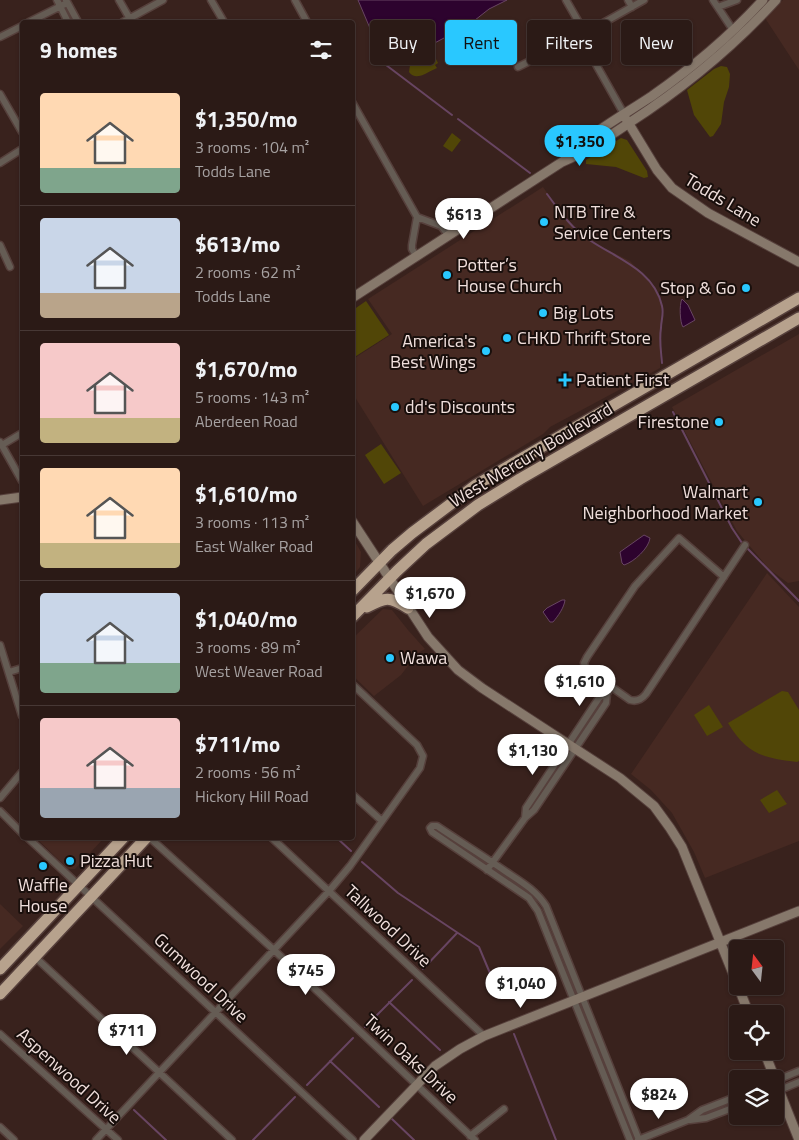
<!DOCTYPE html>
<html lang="en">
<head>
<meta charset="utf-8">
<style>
	:root { --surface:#2b1a16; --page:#33231f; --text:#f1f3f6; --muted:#a6a1a1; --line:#473835; --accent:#29c8ff }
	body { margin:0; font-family:"Titillium Web",sans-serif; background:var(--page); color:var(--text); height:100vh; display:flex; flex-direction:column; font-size:19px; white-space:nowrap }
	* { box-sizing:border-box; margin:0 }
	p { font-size:16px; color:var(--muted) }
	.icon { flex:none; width:28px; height:28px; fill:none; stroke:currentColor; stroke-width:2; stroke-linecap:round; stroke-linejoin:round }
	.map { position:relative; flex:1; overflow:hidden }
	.sheet { position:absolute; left:20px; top:20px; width:335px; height:820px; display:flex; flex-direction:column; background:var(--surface); border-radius:5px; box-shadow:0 1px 4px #0004,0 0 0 1px var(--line) }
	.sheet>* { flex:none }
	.top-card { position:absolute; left:370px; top:20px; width:354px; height:45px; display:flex; gap:10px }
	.needle { width:32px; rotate:345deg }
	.controls { position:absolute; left:729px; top:940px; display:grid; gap:10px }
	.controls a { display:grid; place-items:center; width:55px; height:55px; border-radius:5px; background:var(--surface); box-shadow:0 1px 4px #0004,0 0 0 1px var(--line); font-size:25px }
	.price { position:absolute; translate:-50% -42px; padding:0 11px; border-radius:18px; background:#fff; color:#222; font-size:16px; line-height:32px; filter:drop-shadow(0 1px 2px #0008) }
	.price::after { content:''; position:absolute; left:50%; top:30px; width:15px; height:11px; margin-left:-8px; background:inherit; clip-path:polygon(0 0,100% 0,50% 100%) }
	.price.current { background:var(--accent); color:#111 }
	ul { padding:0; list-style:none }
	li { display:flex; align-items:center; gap:15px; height:125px; padding:0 20px }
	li+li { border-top:1px solid var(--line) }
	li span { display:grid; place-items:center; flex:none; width:140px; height:100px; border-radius:5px; color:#555 }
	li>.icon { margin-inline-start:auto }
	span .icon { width:60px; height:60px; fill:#fffc; stroke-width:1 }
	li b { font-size:21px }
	h2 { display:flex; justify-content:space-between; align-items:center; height:60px; padding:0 20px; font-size:21px }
	.tag { padding:0 18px; border-radius:5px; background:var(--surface); box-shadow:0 1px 4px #0004,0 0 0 1px var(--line); font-size:18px; line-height:45px }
	.tag.current { background:var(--accent); color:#111 }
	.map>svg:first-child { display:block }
	.built { fill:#462922 }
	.green { fill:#514607 }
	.water { fill:#2d032e; stroke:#684562 }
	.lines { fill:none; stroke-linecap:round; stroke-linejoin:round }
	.stream { stroke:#684562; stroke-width:2 }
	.street-casing { stroke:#56403c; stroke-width:9 }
	.secondary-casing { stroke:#56403c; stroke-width:11 }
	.highway-casing { stroke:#56403c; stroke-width:14 }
	.street { stroke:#655c54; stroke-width:6 }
	.secondary { stroke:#86786b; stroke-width:9 }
	.highway { stroke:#b7a28d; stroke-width:11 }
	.poi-dot { fill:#29c8ff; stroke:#190f0c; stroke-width:2 }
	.labels { text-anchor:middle; stroke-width:4; stroke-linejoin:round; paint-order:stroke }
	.street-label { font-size:18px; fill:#f0dfdc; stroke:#190f0c }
	.poi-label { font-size:18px; fill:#f0dfdc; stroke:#190f0c; text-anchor:start }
</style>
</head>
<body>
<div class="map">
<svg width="799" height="1140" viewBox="0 0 799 1140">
	<rect width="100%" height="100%" fill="#39221d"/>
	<path class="built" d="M783,0H799V70L765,18Z
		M543,187L562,214L579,232L606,249L630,261L653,285L661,301L660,368L550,427L543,434L423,506L353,394V359L392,334L368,299Z
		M799,334V581L788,583L769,569L737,531L672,407Z
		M353,538L361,552L360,567L353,576Z
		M767,573L799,607V841L705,878L694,852L672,813L651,790L631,774Z
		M383,609L392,610L408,630L425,649L418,653L401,675L374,696L353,676V638Z
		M36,838H104L75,869H68Z
		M0,904L23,926L0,949Z"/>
	<path class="green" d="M429,54L431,57L434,55L438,63L435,65L437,68C427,72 416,82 409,72L410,65Z
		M721,66L727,67L730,74L729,87L724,102L721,124L713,136L710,137L694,115L687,90L714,69Z
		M452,133L461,140L452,152L443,146Z
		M621,138L627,140L647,171L648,177L644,178L616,167L586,164V160Z
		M366,301L389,335L353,358V310Z
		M381,444L401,473L384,484L365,455Z
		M782,691L788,692L799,710V761L797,762C762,758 747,754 728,723Z
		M709,705L723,727L707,736L694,715Z
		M777,790L787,804L769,813L760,800Z"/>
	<path class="water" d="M358,0H507L489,9L470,24L444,38L414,54L401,56L387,55L383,53L375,40Z
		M682,299L688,305L695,320L683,327C680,323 679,305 682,299Z
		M644,535L650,538C649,548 634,562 624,565L622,563L620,552Z
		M562,600H565C564,608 558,616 553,622H550L543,612L547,608Z"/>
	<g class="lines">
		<path class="stream" d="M386,54L384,60L386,65L452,115
			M458,119L530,173
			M547,194C559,210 570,227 588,239C615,258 654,269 662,306C664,315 661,320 661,328C659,340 661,351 662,363
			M673,412L732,528L742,543
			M748,549L799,601
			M337,838L351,851
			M362,862L398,893L479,947L500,997
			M423,969L457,933
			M389,1002L440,1050
			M365,1027L412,980
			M514,1034L556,1140
			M330,1061L379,1107
			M307,1085L353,1038
			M134,1110L166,1140
			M392,1119L414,1140
			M253,1140L295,1097"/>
		<g class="street-casing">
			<path id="street" d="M57,0L68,22
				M66,0L78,22
				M119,0L130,19
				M211,0L224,22
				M295,0L307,22
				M566,0L585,33
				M628,0L632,7
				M713,0L733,30
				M718,7L737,0
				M29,22L67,3
				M123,22L163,0
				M580,36L624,114
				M0,37L22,26
				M518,67L580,36L644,0
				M0,94L22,132
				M352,102L417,217L441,226L449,236
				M0,163L22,149
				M0,245L10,267
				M417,257L412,249V245L417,217
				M0,442L22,481
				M2,445L22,433
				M724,577L679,538L635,586L587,657L584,663L586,669L630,700C637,702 642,699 646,694L745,545
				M0,645L22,716
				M9,672L22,668
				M352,794L382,821
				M0,798L22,772
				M0,811L22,833
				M525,818L526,808L599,698L608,692
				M28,838L353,1140
				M150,838L274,950L475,1140
				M272,838L484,1036
				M487,870L525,818L534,810L606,703L607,694
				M35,957L232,1140
				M0,1034L118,1140
				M775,1081L799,1071
				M775,1092L799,1082
				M690,1120L706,1118L738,1106
				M0,1127L14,1140
				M470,1136L504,1109
				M96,1140L329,891L350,866L420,768L423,756L417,745L352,684
				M630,1140L538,911L529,898L432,832L430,828L432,826H437C459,841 482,855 505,871C520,881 536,890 546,906L639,1140
				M638,1140L688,1120L702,1110L738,1096"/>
		</g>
		<g class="secondary-casing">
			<path id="secondary" d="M626,119L657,170L672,188L708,213L799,262
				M565,159C590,133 622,116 652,96C692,68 730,36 763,0
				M352,298L562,162C586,152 607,138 629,123C683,88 732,48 776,0
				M0,500L22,497
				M352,521L428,637L458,670L482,688L620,778L654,806L670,828L682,847L738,986
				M738,986L749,1014
				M764,1051L775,1079
				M775,1080L799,1140
				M364,1140L435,1066L460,1049L484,1036L799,911"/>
		</g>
		<g class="highway-casing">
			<path id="highway" d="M352,591L392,550L412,533L476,485L799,298
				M367,607C386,597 389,596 408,608
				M352,617L397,571L426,544L478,505L520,479L799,318
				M0,969L123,838
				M0,994L146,838"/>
		</g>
		<use href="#street" class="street"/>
		<use href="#secondary" class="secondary"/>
		<use href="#highway" class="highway"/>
	</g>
	<g class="poi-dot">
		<circle cx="544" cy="222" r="5"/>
		<circle cx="447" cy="275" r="5"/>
		<circle cx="746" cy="288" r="5"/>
		<circle cx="543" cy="313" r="5"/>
		<circle cx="507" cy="338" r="5"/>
		<circle cx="486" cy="351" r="5"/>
		<path d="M562.5 372.5h5v5h5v5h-5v5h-5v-5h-5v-5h5z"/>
		<circle cx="395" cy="407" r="5"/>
		<circle cx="719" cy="422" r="5"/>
		<circle cx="758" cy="502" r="5"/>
		<circle cx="390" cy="658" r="5"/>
		<circle cx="70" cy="861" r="5"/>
		<circle cx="43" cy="866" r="5"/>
	</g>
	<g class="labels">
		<g class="street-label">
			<text transform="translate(723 200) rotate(31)" y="6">Todds Lane</text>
			<text transform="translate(531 455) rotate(-31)" y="6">West Mercury Boulevard</text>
			<text transform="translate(388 926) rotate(43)" y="6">Tallwood Drive</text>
			<text transform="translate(201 978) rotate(43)" y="6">Gumwood Drive</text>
			<text transform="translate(411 1059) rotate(43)" y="6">Twin Oaks Drive</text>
			<text transform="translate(69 1076) rotate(42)" y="6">Aspenwood Drive</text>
		</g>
		<g class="poi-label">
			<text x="554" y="218">NTB Tire &amp;<tspan x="554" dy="21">Service Centers</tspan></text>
			<text x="457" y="271">Potter’s<tspan x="457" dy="21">House Church</tspan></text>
			<text x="736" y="294" text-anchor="end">Stop &amp; Go</text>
			<text x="553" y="319">Big Lots</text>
			<text x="517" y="344">CHKD Thrift Store</text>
			<text x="476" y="347" text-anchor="end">America's<tspan x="476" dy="21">Best Wings</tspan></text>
			<text x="576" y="386">Patient First</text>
			<text x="405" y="413">dd's Discounts</text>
			<text x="709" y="428" text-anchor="end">Firestone</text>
			<text x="748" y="498" text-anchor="end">Walmart<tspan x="748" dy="21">Neighborhood Market</tspan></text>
			<text x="400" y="664">Wawa</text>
			<text x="80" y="867">Pizza Hut</text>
			<text x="43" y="891" text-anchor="middle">Waffle<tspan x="43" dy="21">House</tspan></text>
		</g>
	</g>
</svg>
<div class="controls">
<a><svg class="needle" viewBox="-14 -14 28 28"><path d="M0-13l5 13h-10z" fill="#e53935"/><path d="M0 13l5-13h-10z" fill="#a6a1a1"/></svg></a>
<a><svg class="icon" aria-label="locate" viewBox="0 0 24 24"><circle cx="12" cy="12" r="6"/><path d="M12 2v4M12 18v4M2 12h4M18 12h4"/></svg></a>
<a><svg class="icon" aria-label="layers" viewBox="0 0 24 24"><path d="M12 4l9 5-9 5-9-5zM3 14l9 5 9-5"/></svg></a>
</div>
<b class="price current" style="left:580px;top:167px">$1,350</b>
<b class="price" style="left:464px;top:240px">$613</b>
<b class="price" style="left:430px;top:619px">$1,670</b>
<b class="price" style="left:580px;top:707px">$1,610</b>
<b class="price" style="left:533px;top:776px">$1,130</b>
<b class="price" style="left:306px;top:996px">$745</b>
<b class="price" style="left:521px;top:1009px">$1,040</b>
<b class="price" style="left:127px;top:1056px">$711</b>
<b class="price" style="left:659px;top:1120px">$824</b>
<div class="top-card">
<a class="tag">Buy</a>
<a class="tag current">Rent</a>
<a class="tag">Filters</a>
<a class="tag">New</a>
</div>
<section class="sheet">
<h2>9 homes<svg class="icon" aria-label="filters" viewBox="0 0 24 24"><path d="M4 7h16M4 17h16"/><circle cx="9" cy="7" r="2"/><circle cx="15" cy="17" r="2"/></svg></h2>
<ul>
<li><span style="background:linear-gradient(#ffd9b3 75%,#7fa58c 0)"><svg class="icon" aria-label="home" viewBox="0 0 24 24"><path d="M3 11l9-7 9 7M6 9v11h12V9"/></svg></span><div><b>$1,350/mo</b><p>3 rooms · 104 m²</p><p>Todds Lane</p></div></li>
<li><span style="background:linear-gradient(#c9d6e8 75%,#b9a48a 0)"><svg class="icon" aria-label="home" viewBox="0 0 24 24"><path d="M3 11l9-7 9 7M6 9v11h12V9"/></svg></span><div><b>$613/mo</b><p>2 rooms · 62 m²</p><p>Todds Lane</p></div></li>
<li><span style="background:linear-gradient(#f6c9c9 75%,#c2b280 0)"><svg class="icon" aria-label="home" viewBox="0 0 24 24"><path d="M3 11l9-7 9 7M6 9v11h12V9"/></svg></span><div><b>$1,670/mo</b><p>5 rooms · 143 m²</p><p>Aberdeen Road</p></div></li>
<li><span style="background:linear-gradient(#ffd9b3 75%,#c2b280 0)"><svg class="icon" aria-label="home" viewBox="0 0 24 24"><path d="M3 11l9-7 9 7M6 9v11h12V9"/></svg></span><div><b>$1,610/mo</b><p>3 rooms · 113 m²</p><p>East Walker Road</p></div></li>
<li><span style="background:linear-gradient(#c9d6e8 70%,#7fa58c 0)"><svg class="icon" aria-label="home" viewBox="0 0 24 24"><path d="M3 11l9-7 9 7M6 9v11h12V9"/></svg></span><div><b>$1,040/mo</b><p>3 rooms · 89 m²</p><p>West Weaver Road</p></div></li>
<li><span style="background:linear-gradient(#f6c9c9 70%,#9aa5b1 0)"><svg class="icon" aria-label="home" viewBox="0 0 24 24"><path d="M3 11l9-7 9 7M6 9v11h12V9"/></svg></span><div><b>$711/mo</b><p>2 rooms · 56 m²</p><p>Hickory Hill Road</p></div></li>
</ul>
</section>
</div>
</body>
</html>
